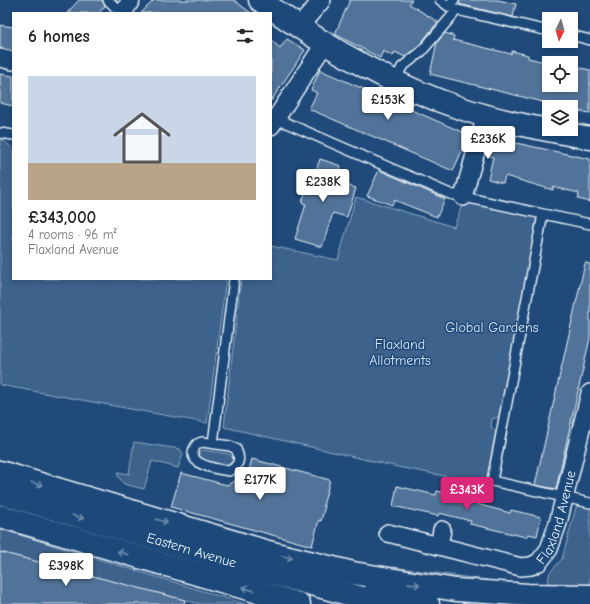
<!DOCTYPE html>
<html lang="en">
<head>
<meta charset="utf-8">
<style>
	:root { --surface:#fff; --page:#f2f2f2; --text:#202124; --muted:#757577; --line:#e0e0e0; --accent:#db2777 }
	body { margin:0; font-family:"Comic Neue",sans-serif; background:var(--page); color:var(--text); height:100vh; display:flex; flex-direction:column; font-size:15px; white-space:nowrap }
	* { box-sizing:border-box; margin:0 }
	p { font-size:13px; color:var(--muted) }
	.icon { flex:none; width:22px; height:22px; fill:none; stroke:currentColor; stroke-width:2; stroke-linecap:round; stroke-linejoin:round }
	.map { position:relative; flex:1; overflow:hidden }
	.panel { position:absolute; left:12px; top:12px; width:260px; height:268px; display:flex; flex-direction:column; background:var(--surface); border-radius:0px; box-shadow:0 2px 6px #0003 }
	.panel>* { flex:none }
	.needle { width:26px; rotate:185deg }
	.tools { position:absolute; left:542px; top:12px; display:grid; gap:8px }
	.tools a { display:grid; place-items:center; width:36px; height:36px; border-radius:0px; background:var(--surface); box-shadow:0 2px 6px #0003; font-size:20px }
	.price { position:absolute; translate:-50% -34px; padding:0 9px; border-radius:4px; background:#fff; color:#222; font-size:13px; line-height:26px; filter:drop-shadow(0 1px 2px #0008) }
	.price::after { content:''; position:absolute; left:50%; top:24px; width:12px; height:9px; margin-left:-6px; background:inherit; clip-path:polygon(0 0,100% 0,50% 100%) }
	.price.on { background:var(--accent); color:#fff }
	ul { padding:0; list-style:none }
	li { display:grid; align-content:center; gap:8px; height:212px; padding:0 16px }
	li+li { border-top:1px solid var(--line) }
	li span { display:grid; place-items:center; height:124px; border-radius:0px; color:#555 }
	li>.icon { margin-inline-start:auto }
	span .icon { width:72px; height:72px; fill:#fffc; stroke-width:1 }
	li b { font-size:17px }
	h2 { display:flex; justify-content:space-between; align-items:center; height:48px; padding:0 16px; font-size:17px }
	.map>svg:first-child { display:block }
	.green { fill:#3c628c; stroke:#92aac2 }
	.building { fill:#517399; stroke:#e8f1f8 }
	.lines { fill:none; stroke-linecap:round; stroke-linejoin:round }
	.lane-casing { stroke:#e8f1f8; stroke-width:12 }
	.street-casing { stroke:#e8f1f8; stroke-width:20 }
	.primary-casing { stroke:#e8f1f8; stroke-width:25 }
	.highway-casing { stroke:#e8f1f8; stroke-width:25 }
	.lane { stroke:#1f4a7a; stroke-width:9 }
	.street { stroke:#1f4a7a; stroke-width:17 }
	.primary { stroke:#1f4a7a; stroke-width:22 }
	.highway { stroke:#1f4a7a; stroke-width:22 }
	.oneway { stroke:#6f8dac }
	.labels { text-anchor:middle; stroke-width:3; stroke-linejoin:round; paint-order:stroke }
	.park-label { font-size:14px; fill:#d7e3ed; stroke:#1f4a7a }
	.street-label { font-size:14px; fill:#e8f1f8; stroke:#1f4a7a }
</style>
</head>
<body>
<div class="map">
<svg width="590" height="604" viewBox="0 0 590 604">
	<rect width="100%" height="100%" fill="#1f4a7a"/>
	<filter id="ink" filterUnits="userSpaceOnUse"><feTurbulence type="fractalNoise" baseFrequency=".025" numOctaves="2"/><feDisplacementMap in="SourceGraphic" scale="8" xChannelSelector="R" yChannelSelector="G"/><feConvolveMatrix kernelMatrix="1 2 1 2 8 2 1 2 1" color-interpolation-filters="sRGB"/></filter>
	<g filter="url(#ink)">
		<path class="green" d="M0,137L13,149V279H226L207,423L0,385Z
			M356,197L454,227L463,202L539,218L499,417L492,419L491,427L496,431L486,484L398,467L224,427L241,279H271V246L338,260Z
			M134,442L180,449L183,454L178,468L152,461L144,489L124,484L118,476V472L129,474Z
			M203,450L229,454L233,458V462L227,466L201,459L198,454Z
			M579,506L590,508V587L492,583L392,569L393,567L493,581L547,585L550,572L562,559L576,507Z
			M0,529L245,604H200L0,552Z"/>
		<path class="building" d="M79,0H102L105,6L99,13H67Z
			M154,0H234L251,13H141Z
			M350,0H412L409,4L438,22L417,48L405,57L395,52L393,56L383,51L380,58L335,34Z
			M460,0H498L516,4L513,17L459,4Z
			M0,25L13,27V51L0,48Z
			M445,33L454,36L453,40L511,54L512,51L528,55V58L549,63L545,81L549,82V85H571V66L590,70V113L571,110V107L543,102L430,74L437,42Z
			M287,39L305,50L271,101V40L280,48Z
			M320,70L469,135L453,171L309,109L317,93L311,90Z
			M0,74L13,76V106L0,103Z
			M493,138L590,159V202L578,199L579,193L553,187V190L505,176L503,183L488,179L493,157L487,155Z
			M320,159L341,166L336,182L356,188L347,217L333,213L322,247L295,239L306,204L302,203L310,175L314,176Z
			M379,170L445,199L437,217L394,200L392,205L367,196Z
			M585,263L590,264V338L556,489L535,485Z
			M252,459L330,480L323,506H325L321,521L319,520L312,546L171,507L181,473L227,485L248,474Z
			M397,486L436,495L437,491L478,501L477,504L510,513L511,510L541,517L537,536L528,534L526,537L470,524L471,521L439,513L438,516L393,506Z
			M0,552L185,600L184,604H0Z"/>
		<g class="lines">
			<g class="lane-casing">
				<path id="lane" d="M108,0L121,13
					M440,0L448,6L454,0
					M448,6L457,10L549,31
					M571,35L590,40
					M395,81L402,67L421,52L457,10
					M275,118L450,194L543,214
					M0,133L13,135
					M590,224L543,214L492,481L590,503
					M202,442L230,446L236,449C241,459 239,466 229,471C216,469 181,464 197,444Z
					M213,443L234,279"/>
			</g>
			<g class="street-casing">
				<g id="street">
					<path d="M123,13L131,0"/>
					<path d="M299,27L322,0"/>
					<path d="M0,58L13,61"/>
					<path d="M271,126L325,43"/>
					<path d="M463,197L486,116"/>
					<path id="s1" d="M388,533L521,567L531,566L539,562L549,549L558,523L590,393"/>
					<path d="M439,546L442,530"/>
				</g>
			</g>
			<g class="primary-casing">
				<path id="primary" d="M260,0C321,44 388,84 460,108C502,122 546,130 590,138"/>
			</g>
			<g class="highway-casing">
				<g id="highway">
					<path d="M0,472L268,552L353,573L456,590L528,595L590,596"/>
					<path id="s2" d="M0,493L270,573L385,604"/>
					<path d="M0,516L299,604"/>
					<path d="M371,596L428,604"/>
				</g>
			</g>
			<use href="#lane" class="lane"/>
			<use href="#street" class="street"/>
			<use href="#primary" class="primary"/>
			<use href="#highway" class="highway"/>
		</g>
		<defs><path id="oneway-shaft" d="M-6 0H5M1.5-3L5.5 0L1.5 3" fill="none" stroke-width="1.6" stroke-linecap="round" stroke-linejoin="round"/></defs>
		<g class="oneway">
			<use href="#oneway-shaft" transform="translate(37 484) rotate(17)"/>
			<use href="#oneway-shaft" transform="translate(78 517) rotate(17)"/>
			<use href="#oneway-shaft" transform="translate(162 521) rotate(16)"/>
			<use href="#oneway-shaft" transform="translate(123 553) rotate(-163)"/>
			<use href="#oneway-shaft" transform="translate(287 557) rotate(14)"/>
			<use href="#oneway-shaft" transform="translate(414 584) rotate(8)"/>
			<use href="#oneway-shaft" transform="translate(248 589) rotate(-164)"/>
		</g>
	</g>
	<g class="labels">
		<g class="park-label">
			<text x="492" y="332">Global Gardens</text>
			<text x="400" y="349">Flaxland<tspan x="400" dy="16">Allotments</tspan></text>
		</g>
		<g class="street-label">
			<text dy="5" stroke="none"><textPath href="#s1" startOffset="205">Flaxland Avenue</textPath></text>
			<text dy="5" stroke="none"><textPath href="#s2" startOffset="200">Eastern Avenue</textPath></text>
		</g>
	</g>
</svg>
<div class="tools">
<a><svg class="needle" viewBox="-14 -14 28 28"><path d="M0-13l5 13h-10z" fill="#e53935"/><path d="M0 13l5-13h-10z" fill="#757577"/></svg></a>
<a><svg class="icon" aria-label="locate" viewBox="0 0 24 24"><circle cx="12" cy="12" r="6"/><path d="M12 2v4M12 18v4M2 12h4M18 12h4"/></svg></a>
<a><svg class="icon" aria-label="layers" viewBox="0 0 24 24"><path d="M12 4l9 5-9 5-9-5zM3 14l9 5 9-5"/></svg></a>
</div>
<b class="price" style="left:388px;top:121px">£153K</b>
<b class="price" style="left:488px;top:160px">£236K</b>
<b class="price" style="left:323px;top:203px">£238K</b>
<b class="price" style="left:260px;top:501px">£177K</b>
<b class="price on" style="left:467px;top:511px">£343K</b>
<b class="price" style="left:66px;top:587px">£398K</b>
<section class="panel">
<h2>6 homes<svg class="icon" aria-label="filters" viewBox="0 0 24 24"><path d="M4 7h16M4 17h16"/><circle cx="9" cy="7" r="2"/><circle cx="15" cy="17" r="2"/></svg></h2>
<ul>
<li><span style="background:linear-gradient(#c9d6e8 70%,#b9a48a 0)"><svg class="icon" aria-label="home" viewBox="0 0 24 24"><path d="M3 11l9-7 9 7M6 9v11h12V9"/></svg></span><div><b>£343,000</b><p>4 rooms · 96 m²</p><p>Flaxland Avenue</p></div></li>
</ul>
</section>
</div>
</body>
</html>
